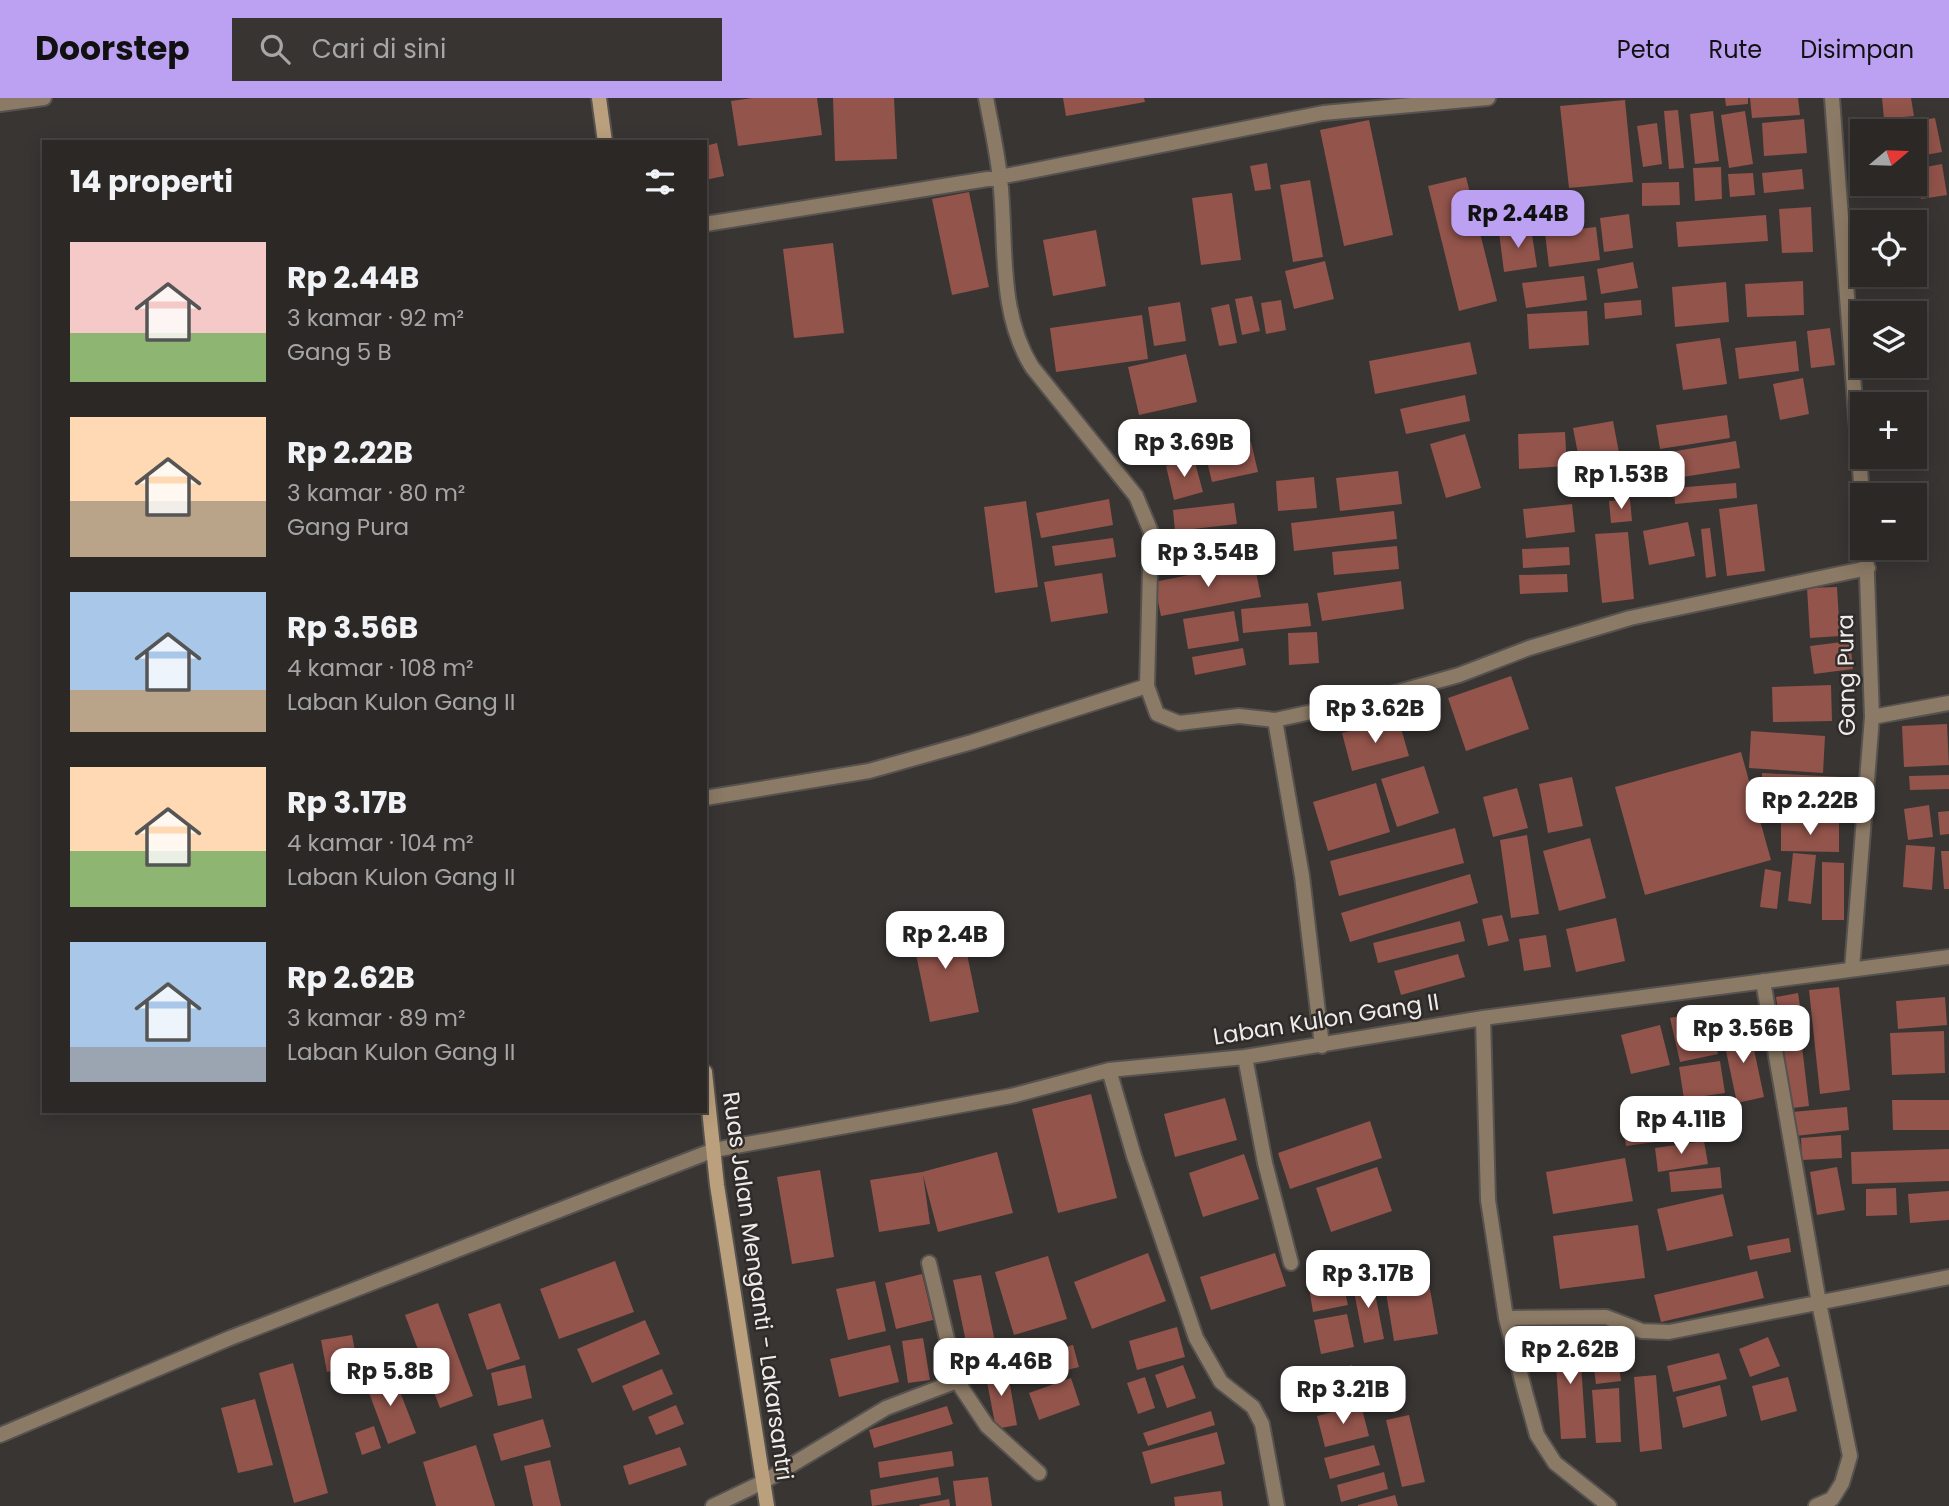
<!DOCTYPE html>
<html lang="id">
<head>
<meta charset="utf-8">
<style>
	:root { --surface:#2b2826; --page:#373432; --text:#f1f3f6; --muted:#a6a6a7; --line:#474443; --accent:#bca0f2 }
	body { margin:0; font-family:Poppins,sans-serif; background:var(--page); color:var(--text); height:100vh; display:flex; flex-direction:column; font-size:26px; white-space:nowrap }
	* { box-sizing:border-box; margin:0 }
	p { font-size:23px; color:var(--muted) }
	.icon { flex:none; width:38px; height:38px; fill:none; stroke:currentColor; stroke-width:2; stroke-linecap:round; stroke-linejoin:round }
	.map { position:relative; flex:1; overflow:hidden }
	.drawer { position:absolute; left:42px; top:42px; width:665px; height:973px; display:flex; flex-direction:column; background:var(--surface); border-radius:0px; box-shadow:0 4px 18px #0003,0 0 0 2px var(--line) }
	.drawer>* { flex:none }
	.needle { width:46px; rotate:71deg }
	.fabs { position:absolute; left:1850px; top:21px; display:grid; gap:14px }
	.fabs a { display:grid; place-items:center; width:77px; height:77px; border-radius:0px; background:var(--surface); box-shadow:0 4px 18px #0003,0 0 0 2px var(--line); font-size:35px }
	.price { position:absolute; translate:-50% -60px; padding:0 16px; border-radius:14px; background:#fff; color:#222; font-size:23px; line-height:46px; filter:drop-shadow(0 2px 4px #0008) }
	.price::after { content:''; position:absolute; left:50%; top:42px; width:21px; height:16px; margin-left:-10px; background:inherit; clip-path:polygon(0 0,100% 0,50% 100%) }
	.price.selected { background:var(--accent); color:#111 }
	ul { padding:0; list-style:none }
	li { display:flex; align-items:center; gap:21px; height:175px; padding:0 28px }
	li span { display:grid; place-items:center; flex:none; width:196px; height:140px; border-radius:0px; color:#555 }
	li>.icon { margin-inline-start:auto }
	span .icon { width:84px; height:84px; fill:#fffc; stroke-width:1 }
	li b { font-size:30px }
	h2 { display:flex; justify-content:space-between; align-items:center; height:84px; padding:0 28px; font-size:30px }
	header { display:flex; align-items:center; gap:42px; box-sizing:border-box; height:98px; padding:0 35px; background:var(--accent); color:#111 }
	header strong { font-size:33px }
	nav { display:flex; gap:38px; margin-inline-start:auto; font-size:24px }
	.search { width:490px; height:63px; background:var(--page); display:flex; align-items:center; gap:18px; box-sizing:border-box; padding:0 24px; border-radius:0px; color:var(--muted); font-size:26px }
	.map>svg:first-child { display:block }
	.building { fill:#92544b }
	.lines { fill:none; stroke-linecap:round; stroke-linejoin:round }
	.minor-casing { stroke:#565250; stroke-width:18 }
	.secondary-casing { stroke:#565250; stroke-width:18 }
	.minor { stroke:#8b7a65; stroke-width:14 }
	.secondary { stroke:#bba07d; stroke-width:14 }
	.labels { text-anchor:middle; stroke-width:5; stroke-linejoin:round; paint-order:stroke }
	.street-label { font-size:23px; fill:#eeebea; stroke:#2f2b29 }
</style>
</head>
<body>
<header>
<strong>Doorstep</strong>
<div class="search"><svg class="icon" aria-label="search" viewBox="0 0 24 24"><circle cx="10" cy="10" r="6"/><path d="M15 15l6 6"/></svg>Cari di sini</div>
<nav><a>Peta</a><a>Rute</a><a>Disimpan</a></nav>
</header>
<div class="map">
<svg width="1949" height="1408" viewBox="0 0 1949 1408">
	<rect width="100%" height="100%" fill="#393533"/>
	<path class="building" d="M752,0H817L822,37L738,48L731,3Z
		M833,0H894L897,61L835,63Z
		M1063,0H1144L1145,4L1066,18Z
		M1725,0H1748V6L1726,8Z
		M1750,0H1798L1800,17L1752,20Z
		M1882,0H1911L1914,18L1884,21Z
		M1625,2L1633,84L1569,90L1560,8Z
		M1678,12L1684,70L1669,71L1664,13Z
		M1713,13L1719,63L1695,66L1690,16Z
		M1745,13L1753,66L1729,70L1721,17Z
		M1935,20L1942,54L1914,59V33H1890L1889,27Z
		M1804,21L1807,55L1764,58L1762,25Z
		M1369,22L1393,137L1344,148L1320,32Z
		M1657,25L1662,66L1643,69L1637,28Z
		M717,45L724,78L705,82V48Z
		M1267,65L1271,91L1255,93L1250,68Z
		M1942,66L1947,97L1921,101L1915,71Z
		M1721,69L1722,101L1695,103L1693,70Z
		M1802,71L1804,91L1764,95L1762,75Z
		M1753,75L1755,97L1730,99L1728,76Z
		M1466,79L1497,203L1459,213L1428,88Z
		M1310,82L1323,159L1293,164L1280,87Z
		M1679,84L1680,107L1642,108V85Z
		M969,94L989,189L952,197L932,101Z
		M1232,95L1241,162L1201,167L1192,100Z
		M1811,109L1813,154L1782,155L1779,111Z
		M1629,116L1633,150L1604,154L1600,120Z
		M1766,117L1768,143L1678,149L1676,124Z
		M1596,129L1600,162L1549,169L1545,135Z
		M1531,130L1537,169L1504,174L1499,134Z
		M1096,132L1106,188L1053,198L1043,142Z
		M833,145L844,235L794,240L783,151Z
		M1325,163L1334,201L1294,211L1285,173Z
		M1633,164L1638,190L1601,196L1597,171Z
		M1584,178L1587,202L1526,210L1522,185Z
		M1803,183L1804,217L1747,219L1745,186Z
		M1726,184L1729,224L1675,229L1672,189Z
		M1252,198L1260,233L1242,237L1235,201Z
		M1281,202L1286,232L1266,236L1261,205Z
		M1641,202L1642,217L1605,221L1604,205Z
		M1180,204L1186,243L1154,248L1148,209Z
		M1229,206L1237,245L1219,248L1211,210Z
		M1587,213L1589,247L1529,251L1527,216Z
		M1142,217L1148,261L1056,274L1050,230Z
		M1830,230L1835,267L1811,270L1807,233Z
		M1720,240L1727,286L1683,292L1676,246Z
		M1796,243L1799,273L1739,281L1735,250Z
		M1470,244L1477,276L1375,296L1369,263Z
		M1186,256L1197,304L1139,317L1128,269Z
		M1803,280L1809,316L1780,322L1773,286Z
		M1465,297L1470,323L1406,336L1400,311Z
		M1727,317L1730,340L1660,351L1656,327Z
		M1613,323L1620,360L1580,366L1573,330Z
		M1194,324L1198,352L1144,360L1140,332Z
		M1565,334L1567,368L1519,371L1518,336Z
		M1465,336L1481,390L1446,400L1430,346Z
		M1736,343L1740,370L1657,383L1652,357Z
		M1251,344L1258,374L1212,384L1205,355Z
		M1194,361L1203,394L1174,402L1166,368Z
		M1626,372L1630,390L1574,399L1571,381Z
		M1398,373L1402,406L1340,413L1336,380Z
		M1314,379L1317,410L1278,413L1276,383Z
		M1736,385L1737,400L1675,406L1674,390Z
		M1109,401L1113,427L1041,440L1036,415Z
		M1630,401L1632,423L1611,425L1609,403Z
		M1026,403L1038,489L995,495L984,409Z
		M1234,405L1237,426L1175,433L1173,412Z
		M1572,406L1575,434L1526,440L1523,411Z
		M1757,406L1765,473L1727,478L1719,411Z
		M1394,413L1397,441L1294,453L1291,425Z
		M1688,424L1695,458L1649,467L1643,433Z
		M1710,430L1716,478L1706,480L1701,431Z
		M1628,434L1634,501L1602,505L1595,436Z
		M1113,440L1116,459L1055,468L1052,448Z
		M1397,448L1399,471L1334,477L1332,454Z
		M1569,449L1570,467L1523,470L1522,451Z
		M1254,464L1261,499L1161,518L1154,484Z
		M1102,475L1108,515L1051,524L1044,484Z
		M1567,476L1568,494L1520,496L1519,477Z
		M1401,483L1404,511L1322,523L1317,495Z
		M1837,489L1840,538L1810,540L1807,490Z
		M1308,505L1311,528L1243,535L1241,511Z
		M1234,513L1239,543L1188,551L1183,521Z
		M1317,534L1319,565L1289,567L1288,535Z
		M1850,543L1853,571L1814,576L1810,548Z
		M1243,550L1246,567L1195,577L1192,559Z
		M1511,578L1529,631L1466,653L1448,600Z
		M1831,587L1832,623L1773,624L1772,589Z
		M1398,620L1409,658L1352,673L1342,635Z
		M1947,626L1949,667L1904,669L1902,628Z
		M1751,633L1825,638L1823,675L1749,670Z
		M1741,654L1771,762L1645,797L1615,689Z
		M1424,668L1439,715L1397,729L1381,681Z
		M1762,675L1842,679L1841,712L1761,708Z
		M1949,677V691L1910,692L1909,678Z
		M1572,679L1583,728L1548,735L1539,686Z
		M1376,685L1390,734L1328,753L1313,704Z
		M1517,690L1528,730L1493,739L1483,699Z
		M1929,707L1933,739L1908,742L1904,711Z
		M1949,713V736L1940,737L1938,714Z
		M1781,724L1839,725V754L1781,753Z
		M1455,730L1464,765L1339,798L1330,763Z
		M1527,737L1539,816L1511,820L1500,742Z
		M1590,740L1606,800L1559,813L1543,753Z
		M1906,747L1935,749L1932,792L1903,789Z
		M1941,753H1949V791H1944Z
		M1793,755L1816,757L1811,806L1788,803Z
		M1822,764L1844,765V822H1822Z
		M1765,771L1781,774L1777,811L1760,809Z
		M1470,776L1478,805L1350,844L1341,815Z
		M1502,817L1509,843L1488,848L1482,821Z
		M1616,820L1625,863L1576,874L1566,831Z
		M960,822L979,914L930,924L911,832Z
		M1460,823L1465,843L1378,865L1373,845Z
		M1546,837L1551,869L1524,873L1519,841Z
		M1458,856L1465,879L1401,897L1394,873Z
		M1839,889L1850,992L1820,996L1809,892Z
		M1798,895L1804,935L1782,939L1776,899Z
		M1945,899L1947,927L1898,931L1896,903Z
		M1708,912L1718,956L1680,964L1670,920Z
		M1660,927L1670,967L1631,976L1621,937Z
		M1749,928L1764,999L1737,1005L1722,934Z
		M1944,933L1945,975L1892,977L1890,935Z
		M1802,948L1809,1008L1785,1011L1778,951Z
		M1720,963L1725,995L1684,1001L1679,969Z
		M1091,996L1117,1100L1058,1115L1032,1011Z
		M1225,1000L1237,1042L1175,1059L1164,1016Z
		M1892,1002H1949V1032H1893Z
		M1717,1009L1721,1035L1626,1048L1622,1021Z
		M1847,1009L1849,1032L1795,1038L1792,1014Z
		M1370,1023L1382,1060L1290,1091L1278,1055Z
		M1841,1037L1842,1060L1802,1062L1801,1040Z
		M1704,1043L1708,1066L1658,1074L1655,1050Z
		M1949,1051V1083L1852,1086L1851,1054Z
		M997,1054L1013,1115L938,1134L923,1077L930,1126L879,1134L870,1082L922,1074Z
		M1244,1056L1259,1101L1203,1119L1189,1075Z
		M1625,1060L1633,1103L1553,1116L1546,1074Z
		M1377,1069L1392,1113L1331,1134L1316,1090Z
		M1720,1069L1722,1090L1671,1094L1669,1074Z
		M1837,1069L1845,1112L1817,1117L1810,1074Z
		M820,1072L834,1159L792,1166L777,1079Z
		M1896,1090L1897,1117L1866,1118V1091Z
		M1949,1093V1122L1910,1125L1908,1096Z
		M1723,1096L1733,1138L1667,1153L1657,1111Z
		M1638,1127L1645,1180L1560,1191L1553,1138Z
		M1789,1140L1791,1154L1750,1162L1747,1148Z
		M1148,1155L1166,1203L1092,1231L1074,1184Z
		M1275,1155L1286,1188L1211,1212L1200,1179Z
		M1048,1158L1067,1221L1014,1237L995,1174Z
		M615,1163L634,1214L559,1241L540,1191Z
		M1426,1169L1438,1236L1394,1243L1383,1176Z
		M1757,1173L1764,1200L1661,1224L1654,1197Z
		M922,1176L933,1222L896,1231L885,1185Z
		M981,1177L998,1258L970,1263L953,1182Z
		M1341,1177L1348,1207L1313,1214L1308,1184Z
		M1372,1180L1384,1241L1364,1245L1352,1183Z
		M875,1183L886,1233L848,1242L836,1191Z
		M438,1205L473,1298L440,1310L405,1217Z
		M500,1205L520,1261L487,1272L468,1216Z
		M1347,1216L1354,1249L1321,1256L1314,1222Z
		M645,1222L660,1256L592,1285L577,1251Z
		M1177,1229L1185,1259L1137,1272L1129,1243Z
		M1579,1236L1586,1340L1561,1341L1554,1237Z
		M352,1237L358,1269L327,1274L321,1242Z
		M1615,1238L1621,1283L1596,1286L1590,1241Z
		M1768,1239L1780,1268L1750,1279L1739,1251Z
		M923,1240L930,1282L908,1285L902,1243Z
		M890,1247L899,1284L839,1299L830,1261Z
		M1073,1247L1079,1269L1023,1283L1017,1261Z
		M1719,1255L1727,1281L1673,1294L1667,1268Z
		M293,1265L328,1395L294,1405L259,1275Z
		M525,1267L532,1300L498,1308L491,1275Z
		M1183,1267L1196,1300L1167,1310L1155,1277Z
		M1352,1267L1358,1289L1304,1307L1296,1286Z
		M1007,1270L1017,1327L996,1331L985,1273Z
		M662,1271L673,1296L633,1313L622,1288Z
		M392,1273L416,1335L388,1346L365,1284Z
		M1656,1277L1662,1351L1640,1354L1634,1279Z
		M1145,1279L1155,1310L1138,1316L1127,1285Z
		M1788,1279L1797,1313L1761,1323L1752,1288Z
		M1071,1280L1080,1307L1039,1322L1029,1295Z
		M1720,1287L1727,1318L1683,1330L1676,1299Z
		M1619,1290L1621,1344L1596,1345L1592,1292Z
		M255,1301L273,1367L238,1375L221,1310Z
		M676,1307L684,1326L656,1337L648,1319Z
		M1361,1307L1369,1338L1325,1349L1317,1318Z
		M947,1308L953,1326L874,1350L869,1332Z
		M1211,1313L1215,1327L1148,1348L1143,1335Z
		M1409,1317L1425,1384L1402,1389L1386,1322Z
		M543,1321L551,1349L501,1363L493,1336Z
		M374,1328L381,1350L362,1357L355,1335Z
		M1217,1334L1225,1366L1151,1386L1142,1354Z
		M476,1347L495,1408H436L423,1364Z
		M1374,1347L1380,1367L1330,1381L1324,1360Z
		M680,1349L687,1367L629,1387L623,1368Z
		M952,1353L954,1368L880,1380L878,1364Z
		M550,1362L561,1408H533L524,1368Z
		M1384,1374L1388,1391L1341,1404L1337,1387Z
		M938,1379L941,1397L872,1408L870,1392Z
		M988,1379L992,1408H956L953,1383Z
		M1221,1393L1223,1408H1175L1174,1399Z
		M1395,1397L1398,1408H1358V1407Z
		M949,1401L950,1408H920L919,1407Z"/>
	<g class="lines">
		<g class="minor-casing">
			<path id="minor" d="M986,0C991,26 997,53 1000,80C1007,143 997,213 1032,269L1136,398L1151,434L1147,588L1157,616L1179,625L1239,618L1275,622L1384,598L1459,577L1529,550L1630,520L1868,470
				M1832,0L1862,397
				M0,6L44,0
				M705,126L1000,79L1323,15L1488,0
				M1872,619L1949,605
				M1275,622L1302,778L1322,948
				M705,700L869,673L972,644L1147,588
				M1852,871L1872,619L1866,450
				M1763,883L1819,1205L1850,1358L1842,1385L1832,1401L1816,1408
				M1483,920L1488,1102L1506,1220L1525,1294L1537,1337L1555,1365L1609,1408
				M1245,959L1265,1065L1291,1165
				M1109,972L1134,1058L1196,1240L1221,1284L1253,1309L1262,1326L1277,1408
				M929,1165L957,1283L987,1328L1039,1375
				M1506,1220L1606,1219L1642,1233L1669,1234L1949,1179
				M0,1337L230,1240L714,1052L1011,998L1109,972L1245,959L1483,920L1949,859
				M713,1408L763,1384L886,1310L957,1283"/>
		</g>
		<g class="secondary-casing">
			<path id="secondary" d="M599,0L605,44
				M705,974L717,1087L767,1408"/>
		</g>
		<use href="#minor" class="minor"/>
		<use href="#secondary" class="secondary"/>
	</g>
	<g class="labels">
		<g class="street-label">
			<text transform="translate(1846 577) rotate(-91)" y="8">Gang Pura</text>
			<text transform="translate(1326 921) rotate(-9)" y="8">Laban Kulon Gang II</text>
			<text transform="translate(758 1188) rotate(82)" y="8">Ruas Jalan Menganti - Lakarsantri</text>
		</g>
	</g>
</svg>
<div class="fabs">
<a><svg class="needle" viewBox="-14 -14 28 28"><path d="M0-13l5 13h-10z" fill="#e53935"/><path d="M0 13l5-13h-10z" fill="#a6a6a7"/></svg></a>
<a><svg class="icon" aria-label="locate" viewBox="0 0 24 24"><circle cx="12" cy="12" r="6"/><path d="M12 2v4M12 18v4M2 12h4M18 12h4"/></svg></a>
<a><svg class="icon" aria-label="layers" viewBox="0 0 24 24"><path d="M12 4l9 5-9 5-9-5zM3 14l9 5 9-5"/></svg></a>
<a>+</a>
<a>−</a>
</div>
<b class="price selected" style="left:1518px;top:152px">Rp 2.44B</b>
<b class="price" style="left:1184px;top:381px">Rp 3.69B</b>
<b class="price" style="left:1621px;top:413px">Rp 1.53B</b>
<b class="price" style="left:1208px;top:491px">Rp 3.54B</b>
<b class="price" style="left:1375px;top:647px">Rp 3.62B</b>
<b class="price" style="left:1810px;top:739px">Rp 2.22B</b>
<b class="price" style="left:945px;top:873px">Rp 2.4B</b>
<b class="price" style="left:1743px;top:967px">Rp 3.56B</b>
<b class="price" style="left:1681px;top:1058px">Rp 4.11B</b>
<b class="price" style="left:1368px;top:1212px">Rp 3.17B</b>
<b class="price" style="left:1570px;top:1288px">Rp 2.62B</b>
<b class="price" style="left:1001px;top:1300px">Rp 4.46B</b>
<b class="price" style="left:390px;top:1310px">Rp 5.8B</b>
<b class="price" style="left:1343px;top:1328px">Rp 3.21B</b>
<section class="drawer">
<h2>14 properti<svg class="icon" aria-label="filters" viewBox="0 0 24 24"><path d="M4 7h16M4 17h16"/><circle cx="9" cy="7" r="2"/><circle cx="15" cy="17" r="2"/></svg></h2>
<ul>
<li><span style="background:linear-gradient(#f6c9c9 65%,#8fb573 0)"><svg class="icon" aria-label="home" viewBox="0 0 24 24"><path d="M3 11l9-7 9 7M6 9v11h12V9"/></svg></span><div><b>Rp 2.44B</b><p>3 kamar · 92 m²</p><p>Gang 5 B</p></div></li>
<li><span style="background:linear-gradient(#ffd9b3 60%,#b9a48a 0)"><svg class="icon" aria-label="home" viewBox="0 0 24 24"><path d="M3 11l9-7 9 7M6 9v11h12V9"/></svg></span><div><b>Rp 2.22B</b><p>3 kamar · 80 m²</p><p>Gang Pura</p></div></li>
<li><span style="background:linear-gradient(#a9c7e8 70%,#b9a48a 0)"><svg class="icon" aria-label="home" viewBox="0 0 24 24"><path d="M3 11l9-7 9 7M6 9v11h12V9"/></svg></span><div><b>Rp 3.56B</b><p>4 kamar · 108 m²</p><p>Laban Kulon Gang II</p></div></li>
<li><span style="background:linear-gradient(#ffd9b3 60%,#8fb573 0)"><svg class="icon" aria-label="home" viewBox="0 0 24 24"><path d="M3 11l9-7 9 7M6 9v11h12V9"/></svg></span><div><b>Rp 3.17B</b><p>4 kamar · 104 m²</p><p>Laban Kulon Gang II</p></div></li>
<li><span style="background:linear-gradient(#a9c7e8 75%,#9aa5b1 0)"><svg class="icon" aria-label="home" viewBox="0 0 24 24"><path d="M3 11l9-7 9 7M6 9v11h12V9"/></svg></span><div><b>Rp 2.62B</b><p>3 kamar · 89 m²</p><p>Laban Kulon Gang II</p></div></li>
</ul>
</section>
</div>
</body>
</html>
